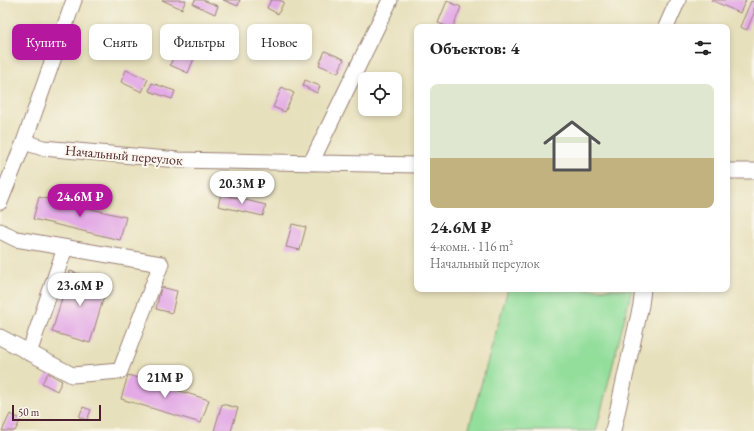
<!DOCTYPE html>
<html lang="ru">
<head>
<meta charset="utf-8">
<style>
	:root { --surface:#fff; --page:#f6f6f6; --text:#222; --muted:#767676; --accent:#b5179e }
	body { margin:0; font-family:"EB Garamond",serif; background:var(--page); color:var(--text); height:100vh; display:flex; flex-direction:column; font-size:15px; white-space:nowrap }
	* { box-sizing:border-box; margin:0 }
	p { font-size:13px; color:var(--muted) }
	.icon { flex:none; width:22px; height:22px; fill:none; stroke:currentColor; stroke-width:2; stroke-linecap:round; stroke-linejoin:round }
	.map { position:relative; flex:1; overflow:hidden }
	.details { position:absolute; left:414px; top:24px; width:316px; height:268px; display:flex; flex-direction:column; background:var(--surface); border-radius:8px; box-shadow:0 2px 6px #0003 }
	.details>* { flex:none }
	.banner { position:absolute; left:12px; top:24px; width:342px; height:36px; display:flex; gap:8px }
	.fabs { position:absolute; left:358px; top:72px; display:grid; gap:8px }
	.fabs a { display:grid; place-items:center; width:44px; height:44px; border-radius:8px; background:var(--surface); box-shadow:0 2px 6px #0003; font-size:20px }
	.scale { position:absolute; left:12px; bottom:10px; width:89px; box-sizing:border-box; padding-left:4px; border:2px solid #4a1f2b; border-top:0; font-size:11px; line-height:14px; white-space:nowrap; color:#4a1f2b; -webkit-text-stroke:3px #fbf7ec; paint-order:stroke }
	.price { position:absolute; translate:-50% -34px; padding:0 9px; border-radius:14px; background:#fff; color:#222; font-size:13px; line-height:26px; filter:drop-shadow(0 1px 2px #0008) }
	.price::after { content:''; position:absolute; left:50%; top:24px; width:12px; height:9px; margin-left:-6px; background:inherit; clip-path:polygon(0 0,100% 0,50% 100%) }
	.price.active { background:var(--accent); color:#fff }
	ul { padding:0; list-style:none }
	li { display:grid; align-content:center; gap:8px; height:212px; padding:0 16px }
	li span { display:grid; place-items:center; height:124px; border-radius:8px; color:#555 }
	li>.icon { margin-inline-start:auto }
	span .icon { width:72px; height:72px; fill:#fffc; stroke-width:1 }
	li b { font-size:17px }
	h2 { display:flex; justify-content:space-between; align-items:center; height:48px; padding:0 16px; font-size:17px }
	.pill { padding:0 14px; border-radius:8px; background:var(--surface); box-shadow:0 2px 6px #0003; font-size:14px; line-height:36px }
	.pill.active { background:var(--accent); color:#fff }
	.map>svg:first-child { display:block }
	.green { fill:#93de9b; stroke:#6e7e63 }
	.building { fill:#e3aae6 }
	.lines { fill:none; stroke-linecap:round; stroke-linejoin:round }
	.minor-casing { stroke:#988074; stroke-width:17 }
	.minor { stroke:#fff; stroke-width:15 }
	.labels { text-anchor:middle; stroke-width:4; stroke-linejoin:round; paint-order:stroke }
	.street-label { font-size:14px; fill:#4a1f2b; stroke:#fbf7ec }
</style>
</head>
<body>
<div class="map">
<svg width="754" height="431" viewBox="0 0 754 431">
	<rect width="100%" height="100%" fill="#fbf7ec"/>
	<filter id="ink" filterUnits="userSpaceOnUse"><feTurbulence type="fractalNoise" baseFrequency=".025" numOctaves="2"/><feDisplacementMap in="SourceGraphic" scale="8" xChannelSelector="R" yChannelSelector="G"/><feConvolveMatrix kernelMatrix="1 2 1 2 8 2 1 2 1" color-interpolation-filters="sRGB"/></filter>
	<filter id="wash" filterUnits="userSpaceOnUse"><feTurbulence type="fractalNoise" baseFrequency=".012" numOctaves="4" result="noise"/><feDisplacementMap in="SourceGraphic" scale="16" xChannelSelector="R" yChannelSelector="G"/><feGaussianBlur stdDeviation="0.9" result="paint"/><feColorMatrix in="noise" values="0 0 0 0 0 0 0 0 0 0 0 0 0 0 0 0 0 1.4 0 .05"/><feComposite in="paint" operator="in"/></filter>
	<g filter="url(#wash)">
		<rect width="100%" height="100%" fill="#e7e0bc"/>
		<path class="green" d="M508,289H632L596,431H468Z"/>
		<g id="blocks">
			<path class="building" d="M162,0H186L182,9Z
				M195,0H203L218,6L215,14L193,4Z
				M223,0H240L238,6Z
				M271,0H279L284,2L278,14L267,8Z
				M711,0H746L740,13Z
				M447,1L461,7L453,27H449L438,23Z
				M751,1L754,2V13L747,30L740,27Z
				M180,42L198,49L188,73L170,65Z
				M325,51L344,59L338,73L319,65Z
				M126,70L148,79L142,92L121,82Z
				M305,80L320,86L317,93L303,86Z
				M152,83L175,91L172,99L149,91Z
				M282,87L294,93L285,112L273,107Z
				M221,194L266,205L263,216L218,206Z
				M39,197L126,217L120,240L33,219Z
				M292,224L306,227L300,250L286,247Z
				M70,271L108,283L90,343L52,332Z
				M161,287L177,291L172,313L156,309Z
				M48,373L62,381L57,391L42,383Z
				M128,375L209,400L201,423L121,399Z
				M222,404L238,408L231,431H214Z
				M83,407L91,410L87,420L79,417Z
				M10,414L21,419L15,431H2Z"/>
		</g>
	</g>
	<g filter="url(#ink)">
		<use href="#blocks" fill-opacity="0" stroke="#988074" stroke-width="1"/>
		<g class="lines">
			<g class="minor-casing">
				<path id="minor" d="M666,27L678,0
					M24,142L43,148L178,160L417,165
					M311,163L390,0
					M727,171H754
					M0,202L24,142L74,0
					M0,231L16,239L161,264L120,371L72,375L0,337
					M29,353L65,248
					M613,431L641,305L643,289"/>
			</g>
			<use href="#minor" class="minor"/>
		</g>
	</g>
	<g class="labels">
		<g class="street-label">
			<text transform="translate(124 155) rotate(5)" y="5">Начальный переулок</text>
		</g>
	</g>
</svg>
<div class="fabs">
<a><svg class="icon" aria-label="locate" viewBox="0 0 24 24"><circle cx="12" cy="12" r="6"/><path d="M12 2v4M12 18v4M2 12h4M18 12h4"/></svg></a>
</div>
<div class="scale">50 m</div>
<b class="price" style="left:242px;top:205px">20.3M ₽</b>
<b class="price active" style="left:80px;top:218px">24.6M ₽</b>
<b class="price" style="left:80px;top:307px">23.6M ₽</b>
<b class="price" style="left:165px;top:399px">21M ₽</b>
<div class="banner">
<a class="pill active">Купить</a>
<a class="pill">Снять</a>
<a class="pill">Фильтры</a>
<a class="pill">Новое</a>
</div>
<section class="details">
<h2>Объектов: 4<svg class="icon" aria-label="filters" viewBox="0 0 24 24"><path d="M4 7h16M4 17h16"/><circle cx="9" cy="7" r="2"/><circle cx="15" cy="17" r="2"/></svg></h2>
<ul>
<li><span style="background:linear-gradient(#dfe7d0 60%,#c2b280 0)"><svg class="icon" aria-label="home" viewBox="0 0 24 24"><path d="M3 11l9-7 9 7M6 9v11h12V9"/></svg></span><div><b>24.6M ₽</b><p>4-комн. · 116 m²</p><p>Начальный переулок</p></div></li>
</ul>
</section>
</div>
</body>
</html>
